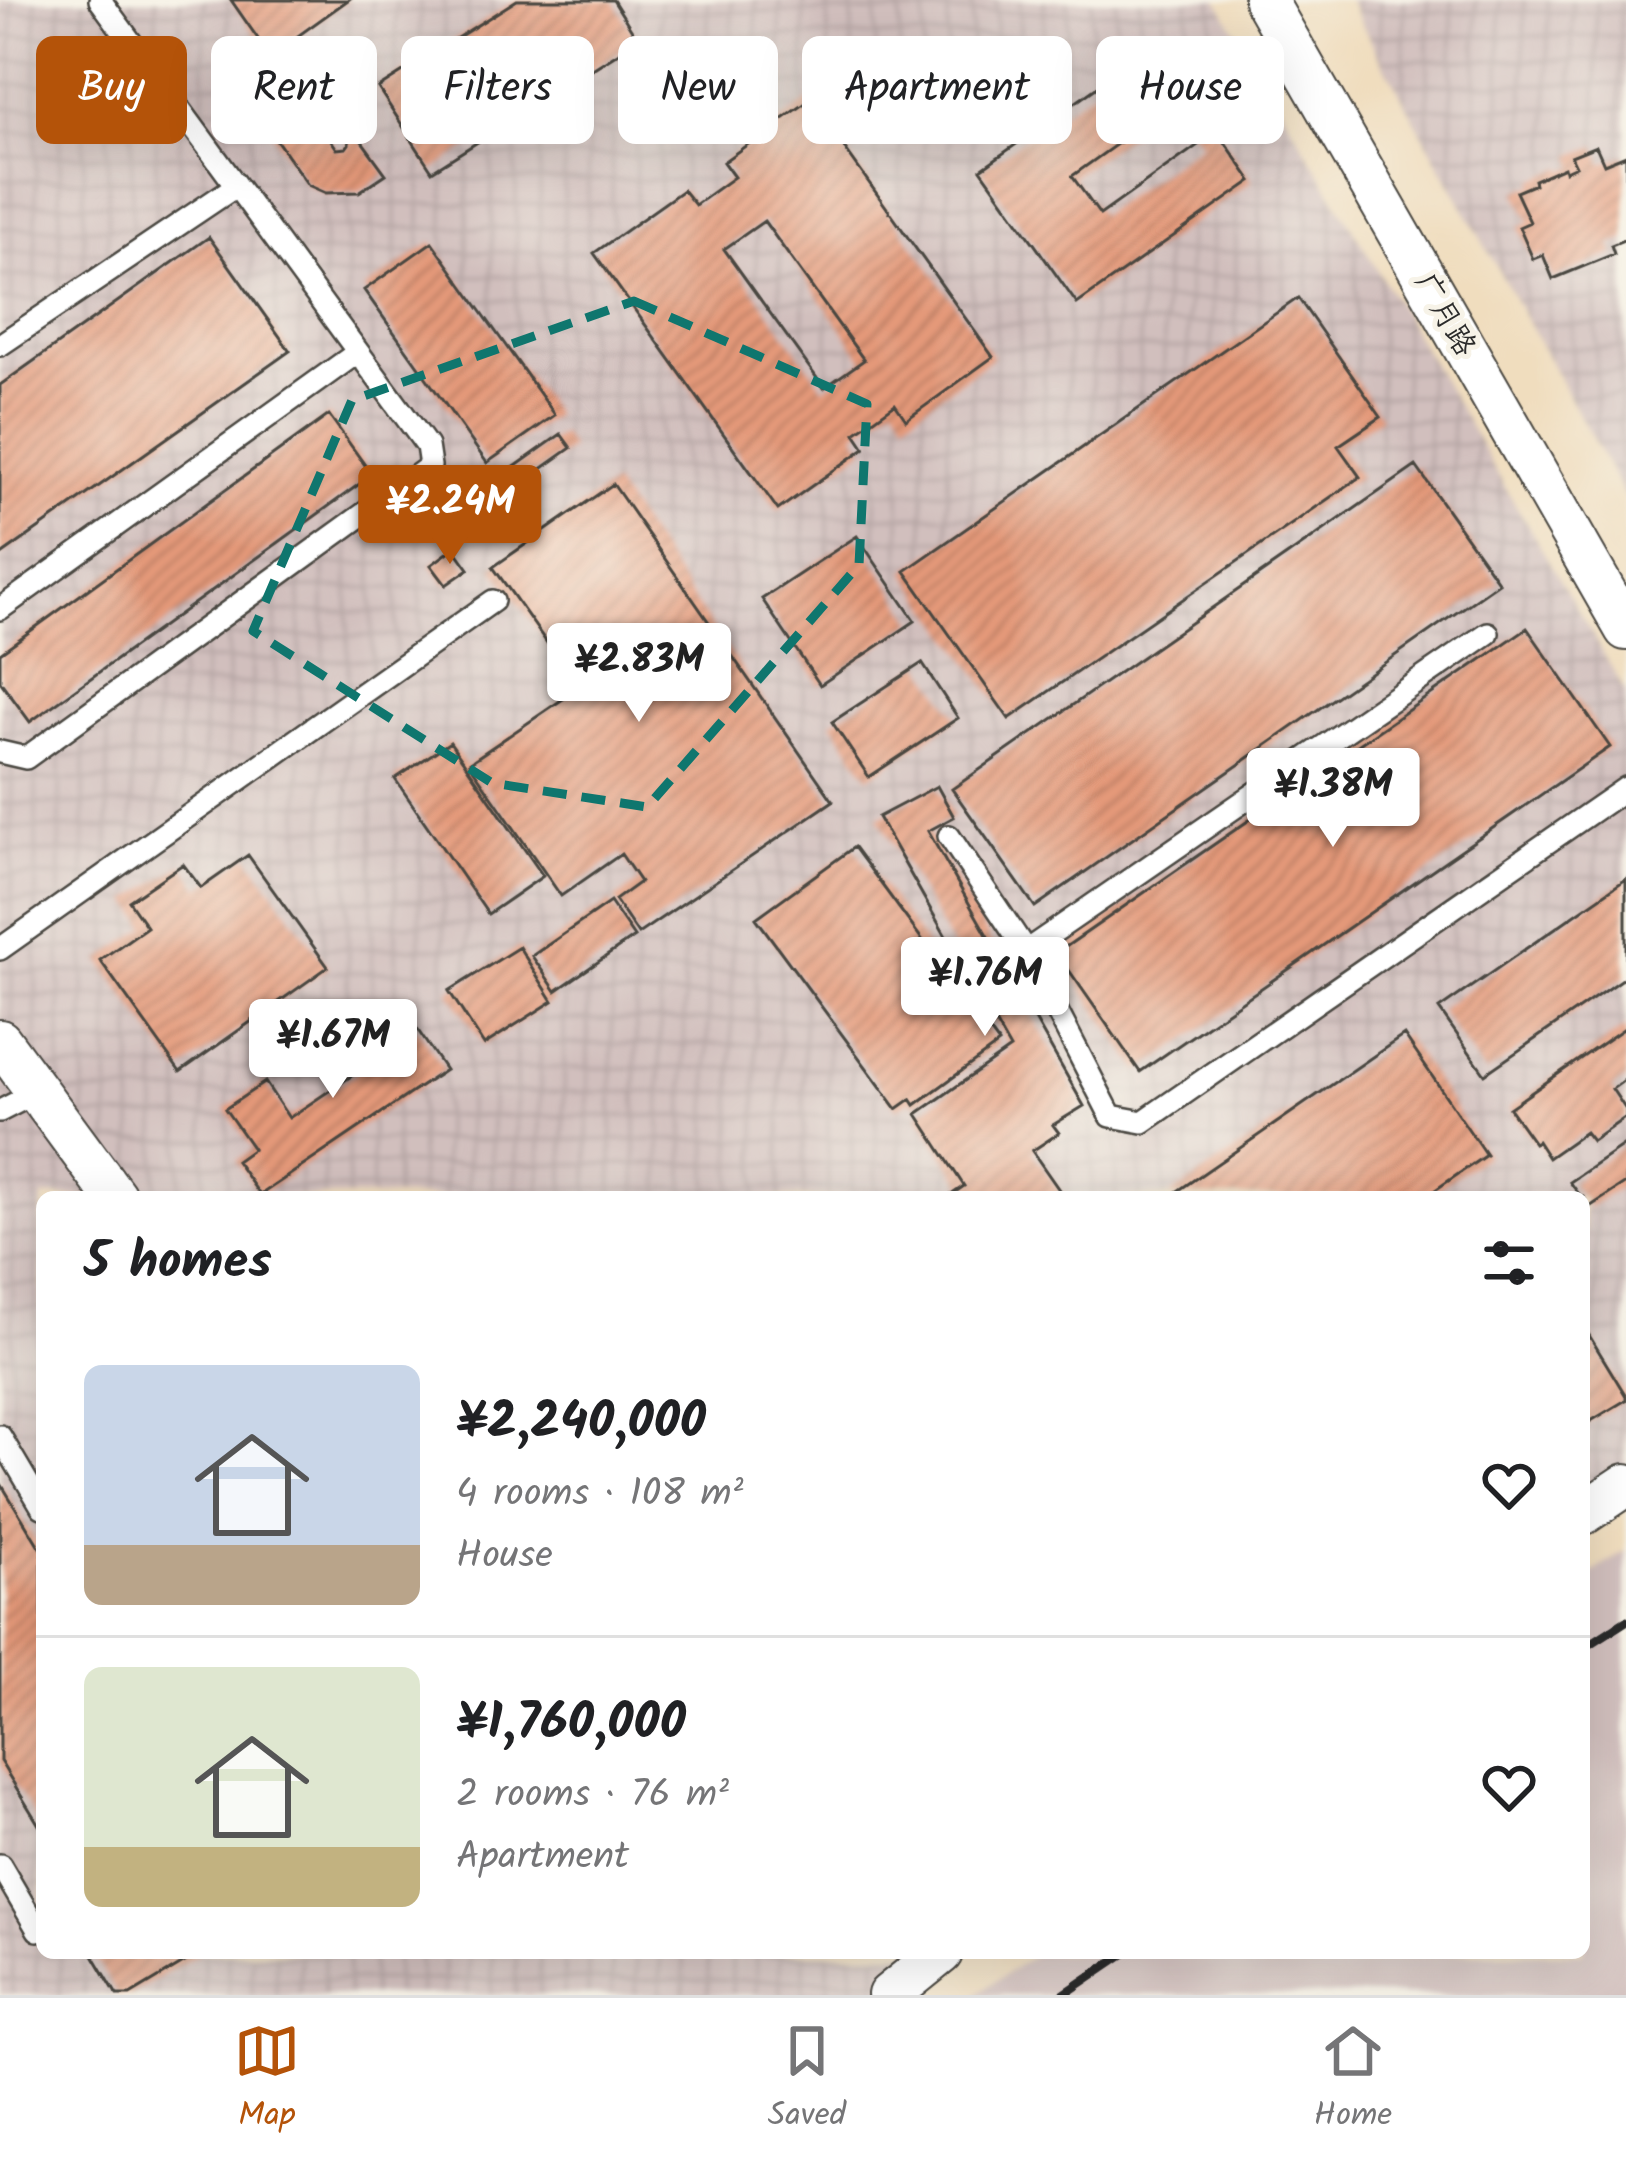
<!DOCTYPE html>
<html lang="en">
<head>
<meta charset="utf-8">
<style>
	:root { --surface:#fff; --page:#f6f6f6; --text:#202124; --muted:#757577; --line:#e0e0e0; --accent:#b45309 }
	body { margin:0; font-family:Kalam,"LXGW WenKai TC",sans-serif; background:var(--page); color:var(--text); height:100vh; display:flex; flex-direction:column; font-size:45px; white-space:nowrap }
	* { box-sizing:border-box; margin:0 }
	p { font-size:39px; color:var(--muted) }
	.icon { flex:none; width:66px; height:66px; fill:none; stroke:currentColor; stroke-width:2; stroke-linecap:round; stroke-linejoin:round }
	.map { position:relative; flex:1; overflow:hidden }
	.details { position:absolute; left:36px; top:1191px; width:1554px; height:768px; display:flex; flex-direction:column; background:var(--surface); border-radius:18px; box-shadow:0 12px 48px #0002 }
	.details>* { flex:none }
	.banner { position:absolute; left:36px; top:36px; width:1554px; height:108px; display:flex; gap:24px }
	.price { position:absolute; translate:-50% -102px; padding:0 27px; border-radius:12px; background:#fff; color:#222; font-size:39px; line-height:78px; filter:drop-shadow(0 3px 6px #0008) }
	.price::after { content:''; position:absolute; left:50%; top:72px; width:36px; height:27px; margin-left:-18px; background:inherit; clip-path:polygon(0 0,100% 0,50% 100%) }
	.price.selected { background:var(--accent); color:#fff }
	ul { padding:0; list-style:none }
	li { display:flex; align-items:center; gap:36px; height:300px; padding:0 48px }
	li+li { border-top:3px solid var(--line) }
	li span { display:grid; place-items:center; flex:none; width:336px; height:240px; border-radius:18px; color:#555 }
	li>.icon { margin-inline-start:auto }
	span .icon { width:144px; height:144px; fill:#fffc; stroke-width:1 }
	li b { font-size:51px }
	h2 { display:flex; justify-content:space-between; align-items:center; height:144px; padding:0 48px; font-size:51px }
	.pill { padding:0 42px; border-radius:18px; background:var(--surface); box-shadow:0 12px 48px #0002; font-size:42px; line-height:108px }
	.pill.selected { background:var(--accent); color:#fff }
	.menu { display:flex; justify-content:space-around; align-items:center; height:168px; border-top:3px solid var(--line); background:var(--surface); font-size:33px; color:var(--muted) }
	.menu a { display:grid; justify-items:center; gap:6px }
	.menu .selected { color:var(--accent) }
	.map>svg:first-child { display:block }
	.industrial { fill:url(#industrial-grid) }
	.railway { fill:#d1bfbd }
	.building { fill:url(#building-hatch); fill-rule:evenodd }
	.lines { fill:none; stroke-linecap:round; stroke-linejoin:round }
	.service-casing { stroke:#494641; stroke-width:26 }
	.minor-casing { stroke:#494641; stroke-width:46 }
	.service { stroke:#fff; stroke-width:21 }
	.minor { stroke:#fff; stroke-width:42 }
	.rail { stroke:#2b2b2b; stroke-width:9 }
	.marked { fill:none; stroke:#0f766e; stroke-width:9; stroke-dasharray:24 15; stroke-linejoin:round }
	.labels { text-anchor:middle; stroke-width:10; stroke-linejoin:round; paint-order:stroke }
	.street-label { font-size:30px; fill:#2b2b2b; stroke:#f7f3e8 }
</style>
</head>
<body>
<div class="map">
<svg width="1626" height="1995" viewBox="0 0 1626 1995">
	<defs>
		<pattern id="industrial-grid" width="8" height="8" patternUnits="userSpaceOnUse" patternTransform="scale(3)"><rect width="8" height="8" fill="#d1bfbd"/><path d="M0 4h8M4 0v8" fill="none" stroke="#b4a4a3"/></pattern>
		<pattern id="building-hatch" width="6" height="6" patternUnits="userSpaceOnUse" patternTransform="scale(3)"><rect width="6" height="6" fill="#e49979"/><path d="M-1 1l2-2M0 6l6-6M5 7l2-2" fill="none" stroke="#b97d63"/></pattern>
	</defs>
	<rect width="100%" height="100%" fill="#f7f3e8"/>
	<filter id="ink" filterUnits="userSpaceOnUse"><feTurbulence type="fractalNoise" baseFrequency=".00833" numOctaves="2"/><feDisplacementMap in="SourceGraphic" scale="24" xChannelSelector="R" yChannelSelector="G"/><feConvolveMatrix kernelMatrix="1 2 1 2 8 2 1 2 1" color-interpolation-filters="sRGB"/></filter>
	<filter id="wash" filterUnits="userSpaceOnUse"><feTurbulence type="fractalNoise" baseFrequency=".004" numOctaves="4" result="noise"/><feDisplacementMap in="SourceGraphic" scale="48" xChannelSelector="R" yChannelSelector="G"/><feGaussianBlur stdDeviation="2.7" result="paint"/><feColorMatrix in="noise" values="0 0 0 0 0 0 0 0 0 0 0 0 0 0 0 0 0 1.4 0 .05"/><feComposite in="paint" operator="in"/></filter>
	<g filter="url(#wash)">
		<rect width="100%" height="100%" fill="#f0ddbe"/>
		<path class="industrial" d="M0,0H1218L1626,692V1480L1584,1509V1197H42V1953H933L872,1995H0Z
			M1348,0H1626V499Z"/>
		<path class="railway" d="M1626,1550V1995H975L1036,1953H1584V1579Z"/>
		<g id="blocks">
			<path class="building" d="M231,0H348L270,56Z
				M517,0H613L638,40L432,171L378,88Z
				M1157,45L1252,181L1077,304L981,169ZM1173,104L1201,143L1100,215L1072,176Z
				M298,73V91L337,149L346,148L349,144L351,126L386,174L359,192L326,193L308,185L258,114L243,112Z
				M810,100L993,357L906,420L895,404L855,433L865,448L778,510L594,253L683,190L695,205L734,177L723,162ZM764,221L864,360L824,388L724,249Z
				M1596,146L1604,164L1626,155V239L1611,245L1614,254L1553,279L1543,255L1533,259L1519,227L1530,222L1516,192L1535,184L1534,180L1564,167L1565,171L1576,166L1571,156Z
				M209,237L290,351L0,556V385Z
				M432,242L555,415L487,463L364,290Z
				M1298,298L1381,417L1338,446L1360,477L1009,719L905,571Z
				M329,415L372,475L30,722L0,681V653Z
				M561,434L571,448L464,524L454,510Z
				M1416,466L1499,583L1035,907L952,789Z
				M613,484L833,801L638,934L615,900L640,882L621,854L561,896L469,763L579,688L493,567Z
				M857,536L915,621L820,685L762,599Z
				M454,548L469,569L446,585L431,565Z
				M1527,628L1610,747L1140,1072L1057,953Z
				M922,663L958,718L869,777L832,722Z
				M450,742L543,876L488,914L395,779Z
				M937,786L954,817L928,831L1084,1106L1053,1125L1059,1133L1032,1151L1064,1197H948L964,1186L917,1114L1010,1049L878,817Z
				M854,847L999,1044L915,1105L911,1099L897,1109L756,918Z
				M248,855L328,967L180,1072L100,960L147,927L129,901L183,864L201,888Z
				M1626,879V976L1485,1074L1439,1009Z
				M610,902L634,937L556,991L532,956Z
				M519,947L553,1001L484,1045L449,991Z
				M375,1006L399,1042L417,1029L445,1070L260,1195L236,1161L253,1149L225,1109L265,1082L289,1118L360,1070L334,1033Z
				M1626,1027V1079L1612,1089L1626,1110V1117L1592,1141L1585,1132L1548,1158L1537,1141L1534,1143L1509,1108Z
				M1404,1035L1486,1155L1425,1197H1169Z
				M1626,1144V1183L1588,1208L1584,1197H1581L1570,1182Z
				M1584,1327L1626,1396V1400L1584,1425Z
				M0,1482L42,1551V1830L0,1761Z
				M92,1953H200L130,1995H117Z"/>
		</g>
	</g>
	<g filter="url(#ink)">
		<use href="#blocks" fill-opacity="0" stroke="#494641" stroke-width="3"/>
		<g class="lines">
			<g class="service-casing">
				<path id="service" d="M0,345L236,186
					M0,609L358,352
					M0,752L26,758L430,466L427,446L100,0
					M949,836L1026,951L1111,1116L1143,1122L1626,788
					M0,949L493,601
					M1026,951L1488,633
					M0,1111L37,1092
					M0,1436L42,1507
					M0,1865L38,1930"/>
			</g>
			<g class="minor-casing">
				<path id="minor" d="M1265,0L1626,629
					M0,1041L115,1197
					M1584,1513L1626,1485
					M889,1995L941,1953"/>
			</g>
			<use href="#service" class="service"/>
			<use href="#minor" class="minor"/>
			<path class="rail" d="M1584,1648L1626,1621
				M1063,1995L1125,1953"/>
		</g>
	</g>
	<path class="marked" d="M634,301L867,404L859,565L647,807L492,783L253,631L352,400Z"/>
	<g class="labels">
		<g class="street-label">
			<text transform="translate(1446 314) rotate(60)" y="10">广月路</text>
		</g>
	</g>
</svg>
<b class="price selected" style="left:450px;top:567px">¥2.24M</b>
<b class="price" style="left:639px;top:725px">¥2.83M</b>
<b class="price" style="left:1333px;top:850px">¥1.38M</b>
<b class="price" style="left:985px;top:1039px">¥1.76M</b>
<b class="price" style="left:333px;top:1101px">¥1.67M</b>
<div class="banner">
<a class="pill selected">Buy</a>
<a class="pill">Rent</a>
<a class="pill">Filters</a>
<a class="pill">New</a>
<a class="pill">Apartment</a>
<a class="pill">House</a>
</div>
<section class="details">
<h2>5 homes<svg class="icon" aria-label="filters" viewBox="0 0 24 24"><path d="M4 7h16M4 17h16"/><circle cx="9" cy="7" r="2"/><circle cx="15" cy="17" r="2"/></svg></h2>
<ul>
<li><span style="background:linear-gradient(#c9d6e8 75%,#b9a48a 0)"><svg class="icon" aria-label="home" viewBox="0 0 24 24"><path d="M3 11l9-7 9 7M6 9v11h12V9"/></svg></span><div><b>¥2,240,000</b><p>4 rooms · 108 m²</p><p>House</p></div><svg class="icon" aria-label="heart" viewBox="0 0 24 24"><path d="M12 20l-8-8c-3-5 5-10 8-4 3-6 11-1 8 4z"/></svg></li>
<li><span style="background:linear-gradient(#dfe7d0 75%,#c2b280 0)"><svg class="icon" aria-label="home" viewBox="0 0 24 24"><path d="M3 11l9-7 9 7M6 9v11h12V9"/></svg></span><div><b>¥1,760,000</b><p>2 rooms · 76 m²</p><p>Apartment</p></div><svg class="icon" aria-label="heart" viewBox="0 0 24 24"><path d="M12 20l-8-8c-3-5 5-10 8-4 3-6 11-1 8 4z"/></svg></li>
</ul>
</section>
</div>
<nav class="menu">
<a class="selected"><svg class="icon" aria-label="map" viewBox="0 0 24 24"><path d="M3 6l6-2 6 2 6-2v14l-6 2-6-2-6 2zM9 4v14M15 6v14"/></svg>Map</a>
<a><svg class="icon" aria-label="saved" viewBox="0 0 24 24"><path d="M7 4h10v16l-5-4-5 4z"/></svg>Saved</a>
<a><svg class="icon" aria-label="home" viewBox="0 0 24 24"><path d="M3 11l9-7 9 7M6 9v11h12V9"/></svg>Home</a>
</nav>
</body>
</html>
